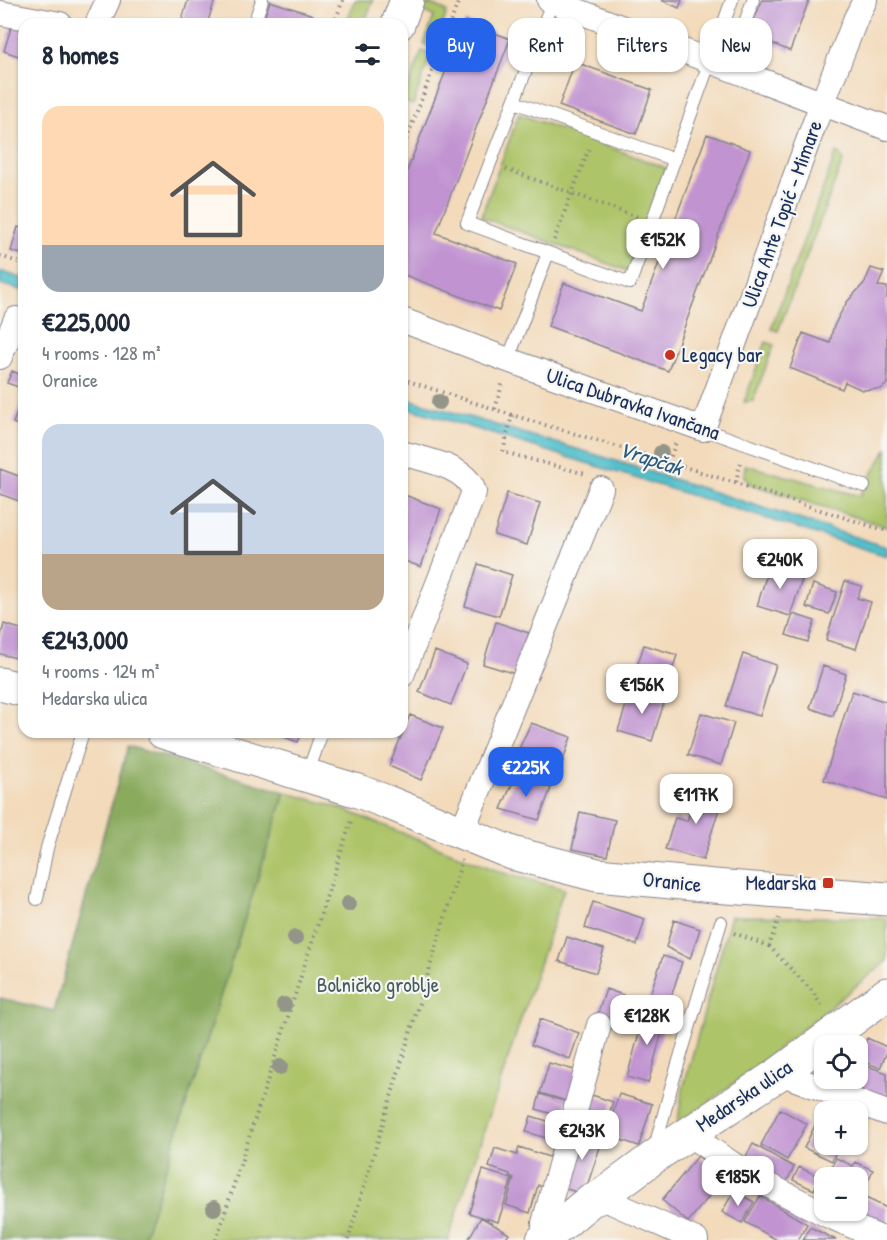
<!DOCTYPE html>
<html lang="en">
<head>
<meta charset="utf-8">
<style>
	:root { --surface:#fff; --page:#f6f6f7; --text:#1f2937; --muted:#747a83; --accent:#2563eb }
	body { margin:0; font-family:"Patrick Hand",sans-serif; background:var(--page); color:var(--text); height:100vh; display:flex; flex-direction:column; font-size:22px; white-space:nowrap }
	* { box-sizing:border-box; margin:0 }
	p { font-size:20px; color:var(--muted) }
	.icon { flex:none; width:33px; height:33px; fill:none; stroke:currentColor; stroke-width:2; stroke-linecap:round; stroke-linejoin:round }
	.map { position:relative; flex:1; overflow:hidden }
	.side { position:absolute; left:18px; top:18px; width:390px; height:720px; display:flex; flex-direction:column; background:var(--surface); border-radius:18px; box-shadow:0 2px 4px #0004 }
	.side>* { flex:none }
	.banner { position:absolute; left:426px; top:18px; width:370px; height:54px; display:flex; gap:12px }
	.fabs { position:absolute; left:814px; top:1035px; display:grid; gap:12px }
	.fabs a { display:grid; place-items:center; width:54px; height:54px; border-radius:12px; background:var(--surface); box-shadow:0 2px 4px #0004; font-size:30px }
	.price { position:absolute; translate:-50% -51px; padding:0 14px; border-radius:12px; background:#fff; color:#222; font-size:20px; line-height:39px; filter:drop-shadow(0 2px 3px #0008) }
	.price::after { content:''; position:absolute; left:50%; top:36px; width:18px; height:14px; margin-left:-9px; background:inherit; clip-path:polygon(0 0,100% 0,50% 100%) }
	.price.active { background:var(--accent); color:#fff }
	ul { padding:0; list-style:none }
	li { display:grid; align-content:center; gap:12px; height:318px; padding:0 24px }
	li span { display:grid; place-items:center; height:186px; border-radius:18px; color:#555 }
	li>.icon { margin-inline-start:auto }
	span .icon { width:108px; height:108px; fill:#fffc; stroke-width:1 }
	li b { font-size:26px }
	h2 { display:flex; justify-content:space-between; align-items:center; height:72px; padding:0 24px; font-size:26px }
	.pill { padding:0 21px; border-radius:18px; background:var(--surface); box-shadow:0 2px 4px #0004; font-size:21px; line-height:54px }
	.pill.active { background:var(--accent); color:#fff }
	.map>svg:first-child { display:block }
	.green { fill:#adc469; stroke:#647a64; stroke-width:1.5 }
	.forest { fill:#8aaa5d; stroke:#526c5e; stroke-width:1.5 }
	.water { fill:#52c0c9; stroke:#367894; stroke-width:1.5 }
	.building { fill:#c194d1 }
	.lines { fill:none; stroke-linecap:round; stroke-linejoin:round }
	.lane-casing { stroke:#87848c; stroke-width:14 }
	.street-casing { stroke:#87848c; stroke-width:26 }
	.secondary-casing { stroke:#87848c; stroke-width:35 }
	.path { stroke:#87848c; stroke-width:4; stroke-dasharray:1.5 4.5; stroke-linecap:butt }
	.lane { stroke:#fff; stroke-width:12 }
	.street { stroke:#fff; stroke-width:24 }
	.secondary { stroke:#fff; stroke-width:33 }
	.tree { fill:#949589 }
	.poi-dot { fill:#c8321e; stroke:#f6f6f2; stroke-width:2 }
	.labels { text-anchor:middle; stroke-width:4.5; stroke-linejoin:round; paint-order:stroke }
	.street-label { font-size:21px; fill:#1b2f5e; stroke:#f6f6f2 }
	.poi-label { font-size:21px; fill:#1b2f5e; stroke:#f6f6f2; text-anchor:start }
	.park-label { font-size:21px; fill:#475c61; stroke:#f6f6f2 }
	.water-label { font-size:22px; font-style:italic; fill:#2c5a7e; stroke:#f6f6f2 }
</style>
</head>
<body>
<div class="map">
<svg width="887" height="1240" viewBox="0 0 887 1240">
	<rect width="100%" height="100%" fill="#f6f6f2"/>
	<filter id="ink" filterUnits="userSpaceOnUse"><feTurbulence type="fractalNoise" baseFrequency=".0167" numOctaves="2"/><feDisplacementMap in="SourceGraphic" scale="12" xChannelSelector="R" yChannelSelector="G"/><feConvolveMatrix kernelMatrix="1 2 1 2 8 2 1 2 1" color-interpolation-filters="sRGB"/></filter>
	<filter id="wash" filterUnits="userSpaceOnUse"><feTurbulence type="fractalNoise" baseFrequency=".008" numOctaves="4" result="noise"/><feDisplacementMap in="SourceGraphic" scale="24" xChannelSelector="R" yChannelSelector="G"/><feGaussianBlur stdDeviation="1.35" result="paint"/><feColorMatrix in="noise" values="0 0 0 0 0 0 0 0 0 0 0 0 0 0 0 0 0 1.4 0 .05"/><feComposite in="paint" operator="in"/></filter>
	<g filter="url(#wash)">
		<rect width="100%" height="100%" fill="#f3daba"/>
		<path class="green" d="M355,0H373L364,24H346Z
			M427,5C434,4 441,8 447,12L434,48L424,44L434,16L422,11Z
			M422,51L431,54L413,105L403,101Z
			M519,114L666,168L628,271L481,217Z
			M836,153L840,155L843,161L778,331L771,329Z
			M766,342L774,345L753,401L744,402Z
			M887,448V527L750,484L744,476L745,465L860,496C867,479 879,465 887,448Z
			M285,792L337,807L503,873L564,889L448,1240H143Z
			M731,916L887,918V961L766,1059L677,1126L683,1089Z"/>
		<path class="forest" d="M128,746L285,792L143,1240H0V998L54,1011Z"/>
		<path class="water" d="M0,271L24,279V291L0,284Z
			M402,397L597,455L887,547V556L402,406Z"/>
		<g id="blocks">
			<path class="building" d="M188,0H215L207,24H185L181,23Z
				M661,0H682L679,8Z
				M762,0H809L790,51L749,34Z
				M270,1L313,15L310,24H262Z
				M13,21L24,25V58L4,51Z
				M465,21L510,39L436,233L517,264L499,311L402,274V184Z
				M575,62L652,90L636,134L559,106Z
				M707,134L750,150L668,371L548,326L564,283L641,311Z
				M18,227L24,229V255L11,251Z
				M871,268L884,272L878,286L887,287V384L881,389L862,390L845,382L842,389L790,368L803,333L830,343L833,328L839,316L847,302L865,282Z
				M12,371L24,376V389L7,383Z
				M24,395V427L13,423Z
				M0,469L24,478V503L0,494Z
				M507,493L540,503L527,545L494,535Z
				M402,494L441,509L421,567L402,560Z
				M478,564L512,575L499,616L465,606Z
				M770,564L804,574L790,616L757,606Z
				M845,581L862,586L857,598L871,602L856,649L826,640Z
				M813,584L837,592L829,614L806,607Z
				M793,614L815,621L808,642L786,635Z
				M496,622L529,633L516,674L483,664Z
				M4,624L24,630V660L0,654V640Z
				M644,645L677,655L664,697L630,687Z
				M435,651L467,664L451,705L419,692Z
				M743,654L776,665L760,716L726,706Z
				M823,666L846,674L833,716L810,708Z
				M631,689L665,699L652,741L618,731Z
				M852,691L887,702V800L824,780Z
				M701,713L734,723L721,765L688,755Z
				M410,715L443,728L421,780L389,766Z
				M531,723L571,737L558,775L550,771L547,778L511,766Z
				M270,732H302L298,742Z
				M516,775L551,788L539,820L501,809Z
				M699,785L724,793L703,860L665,849L675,818L687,821Z
				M580,812L615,820L607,856L572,849Z
				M593,902L645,919L637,945L585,928Z
				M674,920L700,929L690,959L666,947Z
				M567,937L604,949L596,973L559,961Z
				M663,956L682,962L668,1007L648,1000Z
				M606,989L623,995L613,1024L596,1019Z
				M646,1008L667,1014L648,1083L627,1077Z
				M540,1019L579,1033L570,1059L531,1045Z
				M867,1038L887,1047V1052L880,1068L858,1059Z
				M549,1063L582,1072L573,1103L540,1093Z
				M865,1065L887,1073V1105L855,1093Z
				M540,1094L567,1102L562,1117L536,1109Z
				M619,1094L652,1104L639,1146L606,1135Z
				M592,1095L613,1102L607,1120L586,1114Z
				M780,1109L807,1124L787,1160L761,1145Z
				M531,1116L564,1126L559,1142L526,1132Z
				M816,1123L825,1127V1144H839L832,1161L804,1148Z
				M579,1127L604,1135L584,1195L559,1186Z
				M753,1144L794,1167L785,1185L743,1162Z
				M519,1147L552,1158L542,1187L538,1185L530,1213L506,1205L514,1178L510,1176V1174L489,1167L495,1148L517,1155Z
				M698,1156L724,1178L688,1222L662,1200Z
				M836,1158L853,1166L855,1162L873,1170L861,1195L858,1194V1178H826Z
				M799,1167L820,1177L814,1190L793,1180Z
				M483,1170L512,1179L498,1222L469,1213Z
				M734,1191L754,1202L742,1223L722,1212Z
				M760,1196L807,1224L798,1240H777L745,1222Z
				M866,1198L887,1208V1232L857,1218Z
				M481,1217L509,1234L505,1240H468Z
				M810,1227L836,1240H803Z"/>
		</g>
	</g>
	<g filter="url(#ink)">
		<use href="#blocks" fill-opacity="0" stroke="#87848c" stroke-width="1.5"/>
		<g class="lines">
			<g class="lane-casing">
				<path id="lane" d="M553,0L467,223L630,283L732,0
					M254,24L262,0
					M711,61L739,39L753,0
					M514,102L675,160
					M508,360L548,253
					M703,429L864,486
					M307,775L322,732
					M37,899L47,848L83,732
					M659,1148L656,1143L672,1084L721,922"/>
			</g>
			<g class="street-casing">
				<path id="street" d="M549,0L887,128
					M0,13L60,24
					M97,24L108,0
					M402,320L508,360L703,429L815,122L856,18L865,0
					M0,357L16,319
					M402,453C425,460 467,466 474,492L402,675
					M463,834L465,824L601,489
					M780,1073L887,1113
					M688,1134L750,1176L829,1216L885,1240
					M600,1197L696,1240
					M544,1240V1223L599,1025"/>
			</g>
			<g class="secondary-casing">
				<path id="secondary" d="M398,24L407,0
					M0,684L24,690
					M163,732L358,791L387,802L512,853L597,875L714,886L887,899
					M543,1240L591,1200L600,1197L661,1152L780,1073L887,994"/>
			</g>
			<path class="path" d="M334,24L343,0
				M402,151L459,0
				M506,169L637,217
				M554,240L590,146
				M0,256L24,264
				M402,379L512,415L669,462L887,531
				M495,409L503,381
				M512,415L503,452L586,474
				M669,462L676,442
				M736,482L741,459
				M734,933L769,946L779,918
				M769,946L813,992L823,1009
				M216,1240L352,818
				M348,1240L462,860"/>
			<use href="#lane" class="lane"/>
			<use href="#street" class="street"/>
			<use href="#secondary" class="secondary"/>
		</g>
		<g class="tree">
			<circle cx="439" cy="402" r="8"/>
			<circle cx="661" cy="453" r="8"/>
			<circle cx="348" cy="904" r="8"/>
			<circle cx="295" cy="938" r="8"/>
			<circle cx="284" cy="1005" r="8"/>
			<circle cx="280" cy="1067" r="8"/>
			<circle cx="214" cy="1208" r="8"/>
		</g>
	</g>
	<g class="poi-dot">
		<circle cx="670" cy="355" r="6"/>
		<rect x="822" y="877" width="12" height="12" rx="3"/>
	</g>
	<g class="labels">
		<g class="street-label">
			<text transform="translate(782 214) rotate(-70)" y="7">Ulica Ante Topić - Mimare</text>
			<text transform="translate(633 404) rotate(19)" y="7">Ulica Dubravka Ivančana</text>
			<text transform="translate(672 882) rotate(6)" y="7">Oranice</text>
			<text transform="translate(744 1096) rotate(-34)" y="7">Medarska ulica</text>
		</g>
		<g class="poi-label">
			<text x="682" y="362">Legacy bar</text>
			<text x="816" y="890" text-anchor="end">Medarska</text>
		</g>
		<g class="park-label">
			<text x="378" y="992">Bolničko groblje</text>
		</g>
		<g class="water-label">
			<text transform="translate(651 458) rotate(18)" y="8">Vrapčak</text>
		</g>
	</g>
</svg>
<div class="fabs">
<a><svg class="icon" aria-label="locate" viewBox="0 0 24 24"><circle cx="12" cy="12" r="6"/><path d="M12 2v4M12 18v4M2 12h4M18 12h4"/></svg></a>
<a>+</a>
<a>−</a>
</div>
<b class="price" style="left:663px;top:270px">€152K</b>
<b class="price" style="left:780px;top:590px">€240K</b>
<b class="price" style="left:642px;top:715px">€156K</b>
<b class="price active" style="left:526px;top:798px">€225K</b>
<b class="price" style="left:696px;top:825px">€117K</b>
<b class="price" style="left:647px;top:1046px">€128K</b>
<b class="price" style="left:582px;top:1161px">€243K</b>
<b class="price" style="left:738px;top:1207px">€185K</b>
<div class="banner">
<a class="pill active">Buy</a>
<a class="pill">Rent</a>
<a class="pill">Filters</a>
<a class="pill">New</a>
</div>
<section class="side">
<h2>8 homes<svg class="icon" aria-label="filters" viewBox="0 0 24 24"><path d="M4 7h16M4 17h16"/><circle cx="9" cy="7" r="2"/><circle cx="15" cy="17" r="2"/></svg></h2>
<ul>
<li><span style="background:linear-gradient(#ffd9b3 75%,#9aa5b1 0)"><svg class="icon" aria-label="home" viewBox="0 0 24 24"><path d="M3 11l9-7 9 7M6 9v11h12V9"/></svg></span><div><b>€225,000</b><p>4 rooms · 128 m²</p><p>Oranice</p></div></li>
<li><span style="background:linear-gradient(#c9d6e8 70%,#b9a48a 0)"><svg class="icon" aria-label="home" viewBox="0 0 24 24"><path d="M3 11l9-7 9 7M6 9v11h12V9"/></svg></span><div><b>€243,000</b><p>4 rooms · 124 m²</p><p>Medarska ulica</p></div></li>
</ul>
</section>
</div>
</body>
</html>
